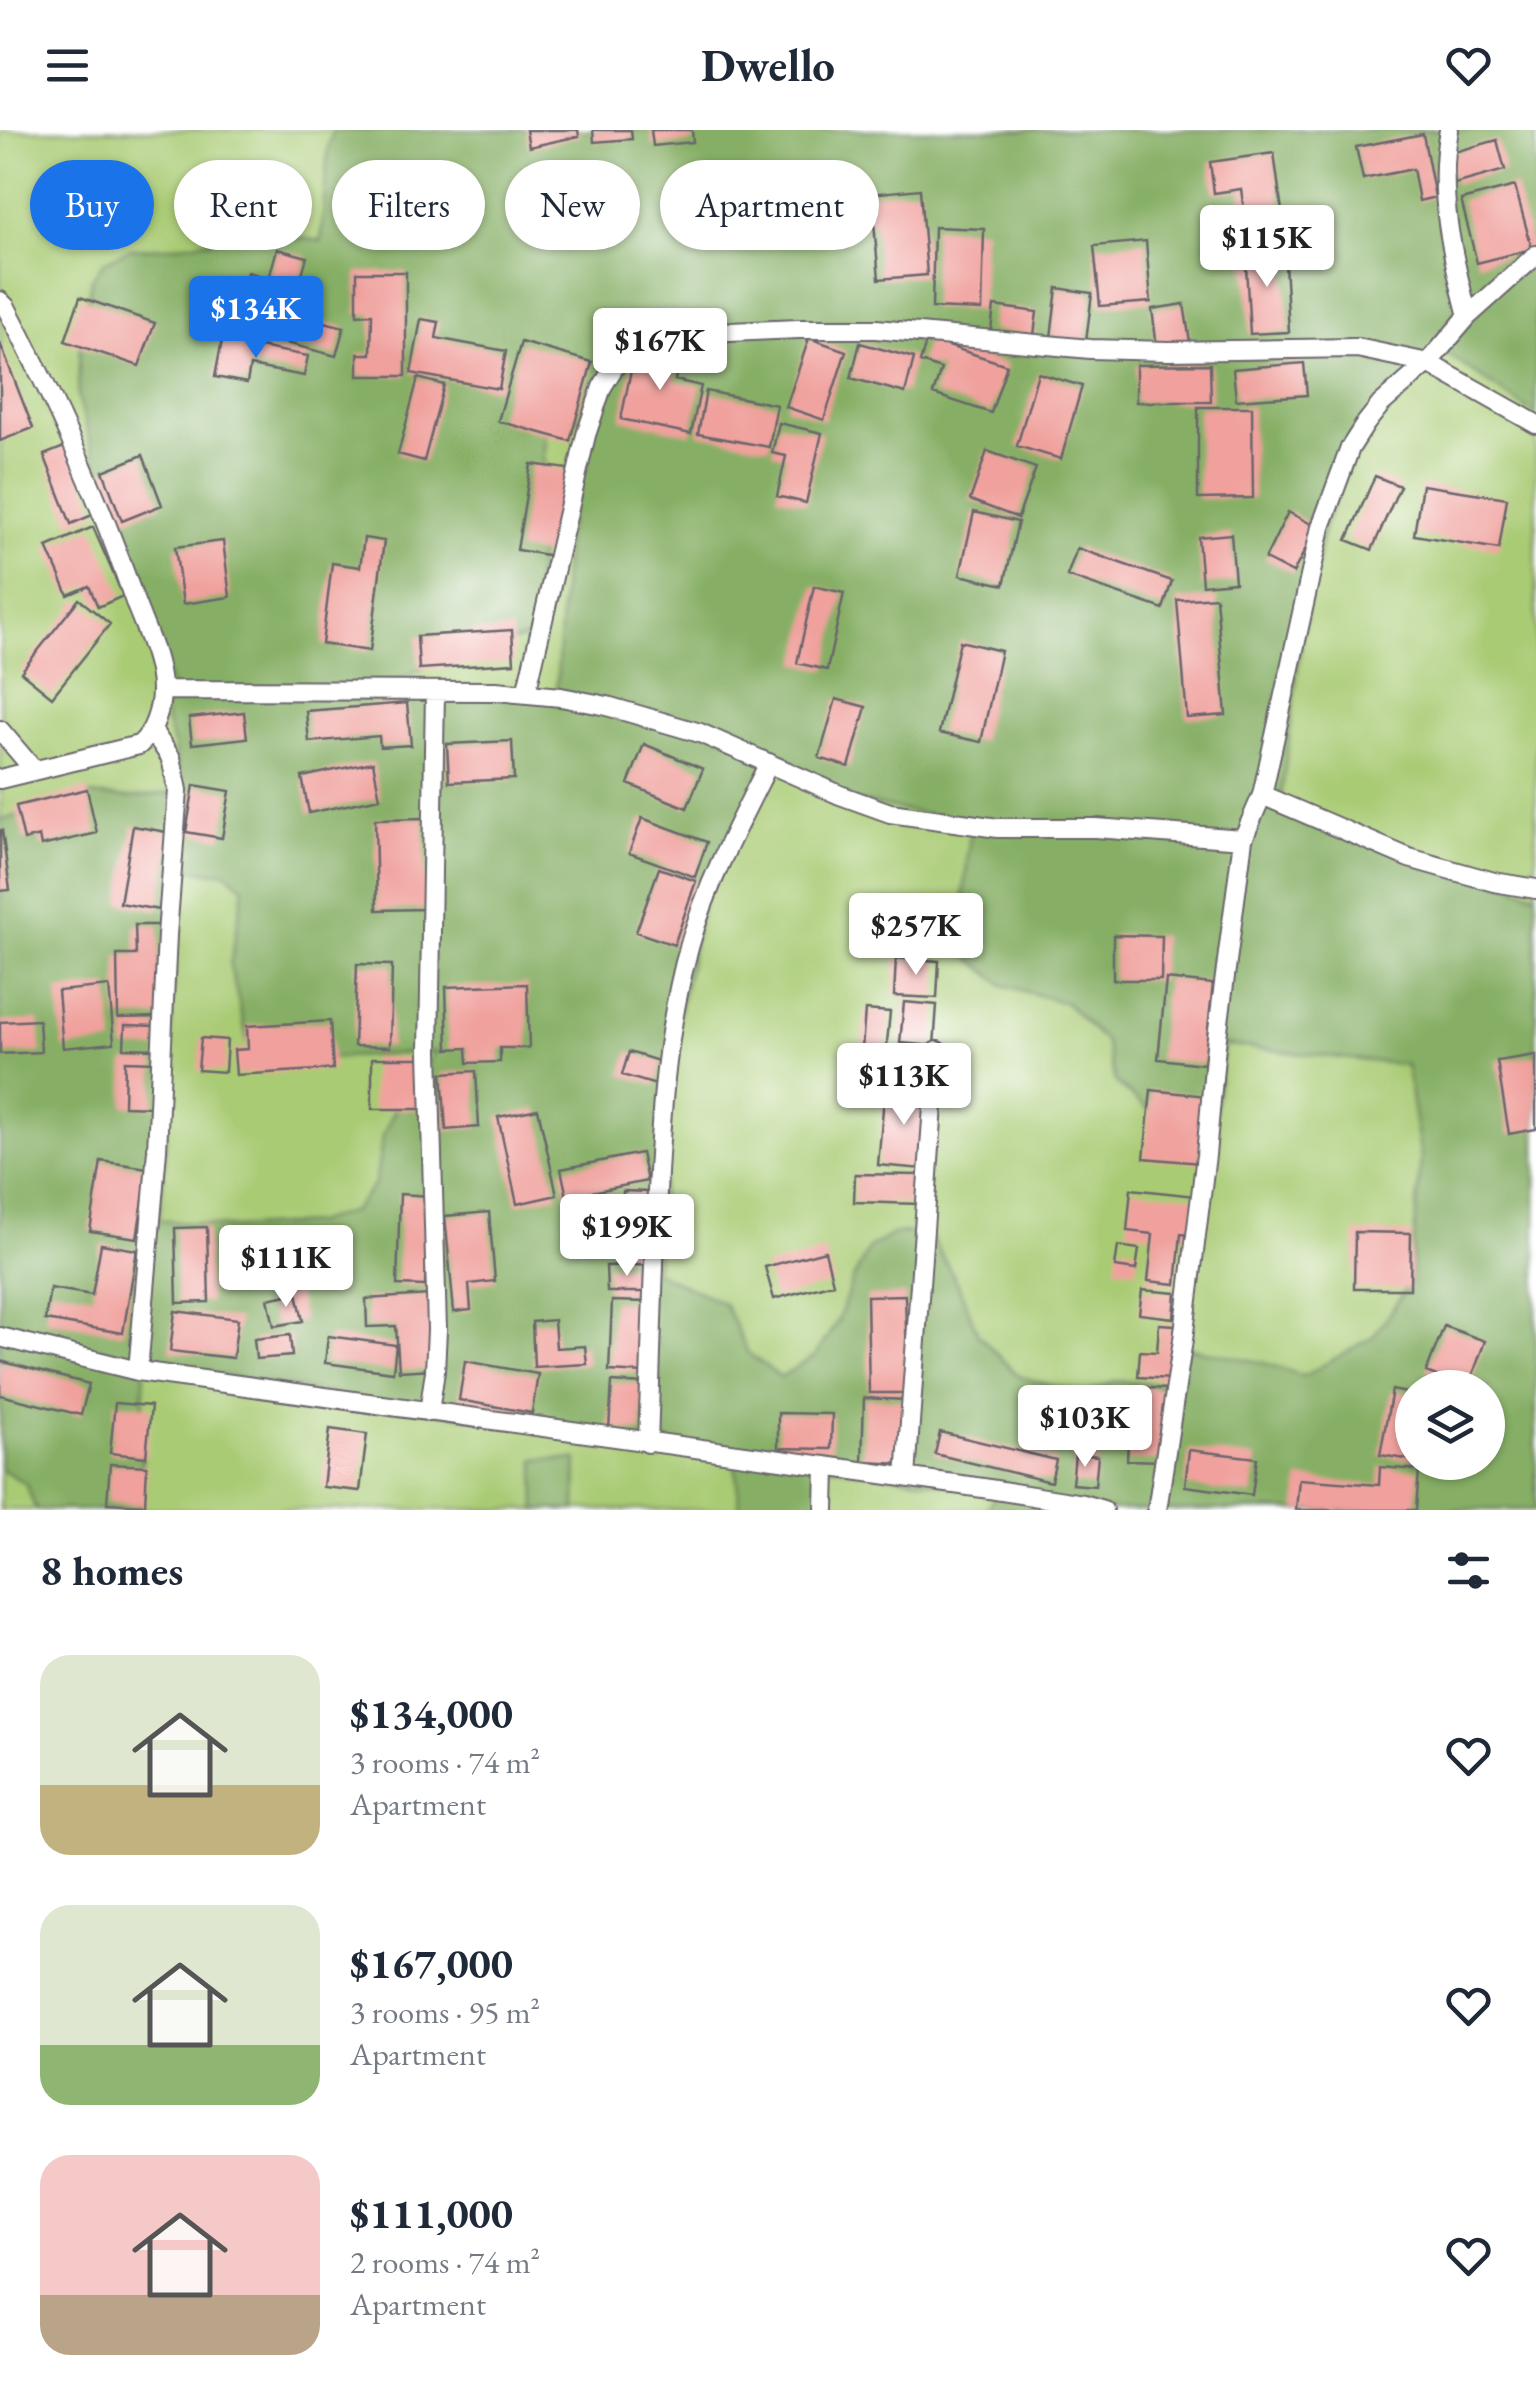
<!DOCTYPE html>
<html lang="en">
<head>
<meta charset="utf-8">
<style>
	:root { --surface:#fff; --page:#f2f2f3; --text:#1f2937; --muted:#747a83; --accent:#1a73e8 }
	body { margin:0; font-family:"EB Garamond",serif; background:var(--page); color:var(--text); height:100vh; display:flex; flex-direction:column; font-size:38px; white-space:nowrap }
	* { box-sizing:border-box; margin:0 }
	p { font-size:32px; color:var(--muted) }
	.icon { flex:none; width:55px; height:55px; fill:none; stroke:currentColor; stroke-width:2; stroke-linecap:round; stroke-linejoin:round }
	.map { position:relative; height:1380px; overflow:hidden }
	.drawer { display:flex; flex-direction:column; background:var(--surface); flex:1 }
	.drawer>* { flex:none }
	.banner { position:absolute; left:30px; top:30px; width:1000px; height:90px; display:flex; gap:20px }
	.fabs { position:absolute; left:1395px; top:1240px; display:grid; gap:20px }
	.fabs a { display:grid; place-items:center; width:110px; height:110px; border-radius:50%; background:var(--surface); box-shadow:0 2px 8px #0004; font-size:50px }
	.price { position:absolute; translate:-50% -85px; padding:0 22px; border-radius:10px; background:#fff; color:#222; font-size:32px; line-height:65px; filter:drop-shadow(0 2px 5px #0008) }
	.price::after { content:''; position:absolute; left:50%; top:60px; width:30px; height:22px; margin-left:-15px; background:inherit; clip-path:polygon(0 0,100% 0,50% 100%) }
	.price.active { background:var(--accent); color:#fff }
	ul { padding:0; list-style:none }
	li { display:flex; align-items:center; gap:30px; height:250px; padding:0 40px }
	li span { display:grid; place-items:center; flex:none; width:280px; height:200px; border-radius:30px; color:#555 }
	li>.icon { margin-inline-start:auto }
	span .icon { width:120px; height:120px; fill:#fffc; stroke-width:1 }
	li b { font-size:42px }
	h2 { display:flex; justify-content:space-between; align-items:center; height:120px; padding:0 40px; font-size:42px }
	.chip { padding:0 35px; border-radius:45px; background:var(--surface); box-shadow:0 2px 8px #0004; font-size:35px; line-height:90px }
	.chip.active { background:var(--accent); color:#fff }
	header { display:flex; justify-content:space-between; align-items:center; height:130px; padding:0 40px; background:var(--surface); font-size:45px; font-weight:700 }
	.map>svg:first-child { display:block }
	.green { fill:#a9cb73; stroke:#667657; stroke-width:2.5; fill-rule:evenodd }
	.forest { fill:#86af65; stroke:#546850; stroke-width:2.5; fill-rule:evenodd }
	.building { fill:#f0a19d }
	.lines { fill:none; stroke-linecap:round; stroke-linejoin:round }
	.service-casing { stroke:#6a666c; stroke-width:22 }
	.service { stroke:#fff; stroke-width:18 }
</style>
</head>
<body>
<header><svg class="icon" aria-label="menu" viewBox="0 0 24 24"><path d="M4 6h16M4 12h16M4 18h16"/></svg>Dwello<svg class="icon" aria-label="heart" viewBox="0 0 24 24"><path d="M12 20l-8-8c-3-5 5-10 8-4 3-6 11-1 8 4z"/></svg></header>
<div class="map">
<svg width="1536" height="1380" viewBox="0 0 1536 1380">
	<rect width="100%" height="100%" fill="#fff"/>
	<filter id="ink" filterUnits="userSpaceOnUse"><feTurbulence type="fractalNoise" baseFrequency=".01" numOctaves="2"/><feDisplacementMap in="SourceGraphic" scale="20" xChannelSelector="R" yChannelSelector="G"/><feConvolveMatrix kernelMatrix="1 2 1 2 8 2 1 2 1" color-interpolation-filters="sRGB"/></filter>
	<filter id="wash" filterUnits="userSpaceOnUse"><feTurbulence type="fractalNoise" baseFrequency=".0048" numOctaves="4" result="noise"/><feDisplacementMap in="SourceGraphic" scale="40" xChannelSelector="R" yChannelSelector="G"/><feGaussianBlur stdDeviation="2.25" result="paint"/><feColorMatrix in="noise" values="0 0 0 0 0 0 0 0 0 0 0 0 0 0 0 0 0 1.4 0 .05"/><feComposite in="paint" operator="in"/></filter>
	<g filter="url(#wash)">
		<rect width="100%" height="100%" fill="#f1e3c7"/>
		<path class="green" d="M0,0H1536V1380H0ZM1412,1258H1488V1332H1412Z"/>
		<path class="forest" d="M333,0H1536V285L1444,222L1369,291L1325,392L1302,505L1280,676L1536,764V1380H987L996,1361L827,1336L826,1380H740L734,1323L434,1282L145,1231L140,1380H36L26,1354L0,1338V691L88,665L130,668L182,662L174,617L163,580L172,564L163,524L100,347L78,266L80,206L92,148L104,132L130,119L166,117L263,103L321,111L328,19ZM545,280L583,290L564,427L556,569L382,556L451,527L532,507L543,384ZM767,629L855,671L971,693L958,818L1003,855L1066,873L1105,912L1115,952L1171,998L1213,997L1224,915L1406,935L1421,1028L1410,1153L1373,1207L1304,1246L1264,1233L1186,1217L1181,1256L1115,1251L1084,1265L1018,1246L978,1204L957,1152L928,1102L893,1104L869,1118L852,1151L838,1191L815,1226L780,1247L748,1223L724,1173L655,1142L675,903L703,769ZM179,737L208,742H226L244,757L230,836L248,912L258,932L435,922L400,969L383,1005L375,1054L353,1081L314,1093L235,1098L159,1090L164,1040ZM1412,1258H1488V1332H1412Z
			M535,1329L577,1330L576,1380H536Z"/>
		<g id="blocks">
			<path class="building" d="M526,0H578L579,6L529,17Z
				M593,0H631L632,9L594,12Z
				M651,0H692L693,12L653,16Z
				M1423,4L1435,67L1419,71L1413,39L1363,49L1356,17Z
				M1497,10L1505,40L1455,54L1447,24Z
				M1274,23L1284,96L1247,101L1241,59L1214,63L1210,32Z
				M1515,56L1532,119L1477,133L1461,70Z
				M920,59L927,145L879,149L874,93L820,98L817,69Z
				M934,97L984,99L982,180L932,178Z
				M1146,111L1151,172L1100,176L1094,116Z
				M1284,116L1289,202L1250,204L1245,119Z
				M277,119L307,127L294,171L243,157L248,142L269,148Z
				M357,142H406V246H358V224H371L372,184L357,185Z
				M1057,158L1092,163L1086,212L1051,207Z
				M80,167L155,193L139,236L65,211Z
				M243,172L344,197L336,226L236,200Z
				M1184,174L1190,212L1157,217L1152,179Z
				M994,176L1037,182L1034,205L991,200Z
				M421,189L439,192L436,208L506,221L499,259L411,243Z
				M809,208L846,221L824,290L786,277Z
				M927,209L1007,235L991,283L933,264L941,239L920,232Z
				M222,210L308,226L304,246L250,236L247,253L215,247Z
				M521,212L592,232L570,311L498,291Z
				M0,213L33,298L0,311Z
				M860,213L914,228L905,263L851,248Z
				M636,216L680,225L675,250L701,256L691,304L621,289Z
				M1304,233L1307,265L1236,270L1233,239Z
				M1210,234L1211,272H1136V235Z
				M1038,243L1082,256L1061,329L1017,316Z
				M418,248L444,255L424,331L398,324Z
				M706,261L777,275L769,317L698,304Z
				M1198,277H1252L1253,368L1198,369Z
				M779,293L822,303L806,373L777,366L786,326L772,323Z
				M69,315L97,383L71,394L44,325Z
				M987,321L1036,338L1018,388L970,370Z
				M143,325L162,375L122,391L103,341Z
				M531,334L568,339L553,426L517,420Z
				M1375,346L1400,356L1372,420L1347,410Z
				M1422,355L1507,368L1499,419L1414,405Z
				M974,382L1018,392L1004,455L960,445Z
				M1288,382L1317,397L1293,443L1265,429Z
				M93,397L123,466L98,477L89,456L68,465L47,417Z
				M1231,404L1235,452L1202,455L1198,407Z
				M364,408L384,411L370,521L322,514L332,433L360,437Z
				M223,411L230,467L183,474L175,417Z
				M1077,418L1172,451L1163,479L1067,446Z
				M814,456L844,463L827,540L797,533Z
				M1216,467L1226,585L1187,588L1177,470Z
				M79,469L110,494L52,567L21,542Z
				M512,500L514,533L419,539L417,506Z
				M960,511L1001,521L981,612L939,603Z
				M836,569L866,577L849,637L819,628Z
				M407,573L411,615L380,617L379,606L309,612L306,581Z
				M244,582L247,608L192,614L189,588Z
				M512,611L514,649L449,652L447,614Z
				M644,614L703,639L687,678L628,654Z
				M373,632L380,668L309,683L302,647Z
				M194,655L230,661L222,708L186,702Z
				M87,659L97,703L41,716L39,706L24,710L16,676Z
				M424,688L426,779L377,780L375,689Z
				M642,688L707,712L695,747L629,723Z
				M133,696L172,703L159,780L120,773Z
				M0,700H2L10,760L0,761Z
				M659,738L696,751L674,815L636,802Z
				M135,795H159L160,887L118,888L117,825H136Z
				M1113,805L1162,806L1161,850H1113Z
				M896,828L939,831L937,868L894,866Z
				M357,834L392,835L390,917L354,916Z
				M1166,849L1213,854L1204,934L1158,929Z
				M527,854L529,918H500V932L468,933L467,918L448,919L446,857Z
				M109,856L114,913L63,918L58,861Z
				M904,872L937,875L934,916L900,913Z
				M865,880L890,882L885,934L861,932Z
				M39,890L41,922L0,924V892Z
				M330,891L333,939L236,945L234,920L248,919L247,896Z
				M125,895L158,896L157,919L124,918Z
				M201,908L227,910L225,942L198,940Z
				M903,919L932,922L930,952L900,950Z
				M629,922L662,932L656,955L622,945Z
				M1536,925V999L1509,1004L1497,931Z
				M372,928H421L422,979H372Z
				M125,931L155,932L154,977L124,976Z
				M476,941L479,997L446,1000L442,943Z
				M885,956L930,961L923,1039L878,1035Z
				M1151,960L1207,966L1200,1033L1144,1028Z
				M538,979L557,1065L517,1074L498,987Z
				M641,1023L647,1051L567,1067L561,1039Z
				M101,1031L148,1038L137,1108L90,1101Z
				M855,1044L921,1045L920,1074L854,1072Z
				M1131,1059L1196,1066L1192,1105L1181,1104L1176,1154L1148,1151L1153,1104L1127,1101Z
				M623,1061L651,1062V1126H622Z
				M400,1064L429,1066L425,1156L397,1155Z
				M489,1082L495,1151L469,1154L471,1180L454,1182L445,1086Z
				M207,1097L209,1172L177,1173L175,1098Z
				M1355,1102L1411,1103L1410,1159H1354Z
				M101,1114L137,1120L123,1203L45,1190L50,1158L92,1165Z
				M1118,1116L1139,1119L1136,1140L1115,1137Z
				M825,1121L833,1153L774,1169L765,1137Z
				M647,1135V1162H607L606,1136Z
				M1142,1160L1176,1163L1174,1188L1139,1184Z
				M297,1163L303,1191L274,1196L268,1169Z
				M429,1165L434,1239L399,1241L396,1196L367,1197L366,1169Z
				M905,1165L908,1263H869L867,1166Z
				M612,1171L647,1172L644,1243L609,1241Z
				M175,1181L238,1189L233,1228L170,1221Z
				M554,1190L556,1218L585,1216L587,1234L534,1237L532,1192Z
				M1159,1194L1175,1195L1172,1249L1138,1247L1140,1221L1157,1222Z
				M1444,1196L1485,1211L1468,1258L1426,1242Z
				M290,1205L292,1226L256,1229L254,1209Z
				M328,1206L396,1215L393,1242L325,1233Z
				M0,1231L89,1254L81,1285L0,1265Z
				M465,1231L538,1244L532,1283L459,1270Z
				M612,1252L644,1254L641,1302L609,1299Z
				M1131,1257L1168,1259L1165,1331L1127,1330Z
				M1392,1260L1412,1264V1330L1380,1325Z
				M864,1268L906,1270L904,1334L862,1332Z
				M115,1273L151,1276L146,1327L110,1323Z
				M778,1283L832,1284L831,1319L778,1318Z
				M330,1299L367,1304L360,1361L323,1357Z
				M940,1302L1056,1330L1051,1352L935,1324Z
				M1189,1320L1257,1328L1252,1365L1185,1356Z
				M1075,1324L1098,1326L1095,1356L1072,1354Z
				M110,1334L147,1336L145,1375L107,1373Z
				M1380,1337L1419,1340L1416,1380H1296L1299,1349L1379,1355Z"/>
		</g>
	</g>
	<g filter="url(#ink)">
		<use href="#blocks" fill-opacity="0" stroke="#6a666c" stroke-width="2.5"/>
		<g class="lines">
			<g class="service-casing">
				<path id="service" d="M0,171L6,177C56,272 100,370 135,472C145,499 161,530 161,560C161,579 154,603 139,615L0,649
					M1468,186L1536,125
					M161,560L496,561L561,567L607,576L700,603L840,665L890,683L998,698H1096L1243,709L1216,915L1206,1025L1183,1210L1157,1380
					M526,563L586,305L602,257L624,221L637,212L653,207L684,204L799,199H876L1090,219L1168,221L1357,218L1428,233L1536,294
					M0,600L34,640
					M1262,665L1409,728L1494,752L1536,759
					M1243,709L1262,665L1321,397L1350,318L1366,293L1381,274L1428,233L1468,186C1452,125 1437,62 1449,0
					M0,1207L138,1241L157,1020L167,805L178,660L171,628L152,600
					M138,1241L983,1358L1083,1374L1103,1380
					M429,1282L435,1241L437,1200L429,921L435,561
					M648,1313C651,1229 653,1146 657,1062C661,979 667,894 690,814C708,751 740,691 769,633
					M906,1347L937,921
					M825,1380L826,1336"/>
			</g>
			<use href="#service" class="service"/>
		</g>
	</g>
</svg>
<div class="fabs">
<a><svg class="icon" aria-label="layers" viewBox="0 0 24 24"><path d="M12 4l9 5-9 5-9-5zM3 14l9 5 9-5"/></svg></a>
</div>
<b class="price" style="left:1267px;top:160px">$115K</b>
<b class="price active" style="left:256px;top:231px">$134K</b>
<b class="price" style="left:660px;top:263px">$167K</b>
<b class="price" style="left:916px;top:848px">$257K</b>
<b class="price" style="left:904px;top:998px">$113K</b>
<b class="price" style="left:627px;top:1149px">$199K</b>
<b class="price" style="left:286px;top:1180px">$111K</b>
<b class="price" style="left:1085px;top:1340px">$103K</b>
<div class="banner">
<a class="chip active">Buy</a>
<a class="chip">Rent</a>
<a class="chip">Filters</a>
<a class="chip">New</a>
<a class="chip">Apartment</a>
</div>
</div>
<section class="drawer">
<h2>8 homes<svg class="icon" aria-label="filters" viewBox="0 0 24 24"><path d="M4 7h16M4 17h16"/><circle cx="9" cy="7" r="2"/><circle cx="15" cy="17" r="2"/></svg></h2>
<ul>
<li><span style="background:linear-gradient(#dfe7d0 65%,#c2b280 0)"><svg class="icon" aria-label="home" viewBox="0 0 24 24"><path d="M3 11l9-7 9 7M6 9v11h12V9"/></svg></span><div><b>$134,000</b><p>3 rooms · 74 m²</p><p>Apartment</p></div><svg class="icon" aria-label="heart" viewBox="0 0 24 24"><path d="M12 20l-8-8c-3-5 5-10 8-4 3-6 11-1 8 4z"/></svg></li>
<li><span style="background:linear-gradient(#dfe7d0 70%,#8fb573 0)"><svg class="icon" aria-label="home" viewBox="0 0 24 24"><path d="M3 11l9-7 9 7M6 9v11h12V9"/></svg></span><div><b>$167,000</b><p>3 rooms · 95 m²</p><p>Apartment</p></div><svg class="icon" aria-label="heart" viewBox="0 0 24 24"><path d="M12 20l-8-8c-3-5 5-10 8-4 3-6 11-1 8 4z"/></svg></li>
<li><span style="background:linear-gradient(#f6c9c9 70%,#b9a48a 0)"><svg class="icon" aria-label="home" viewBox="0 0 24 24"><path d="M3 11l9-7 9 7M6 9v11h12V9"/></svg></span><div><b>$111,000</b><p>2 rooms · 74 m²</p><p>Apartment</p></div><svg class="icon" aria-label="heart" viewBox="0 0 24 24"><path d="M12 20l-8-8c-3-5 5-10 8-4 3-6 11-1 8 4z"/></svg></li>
</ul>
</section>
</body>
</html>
